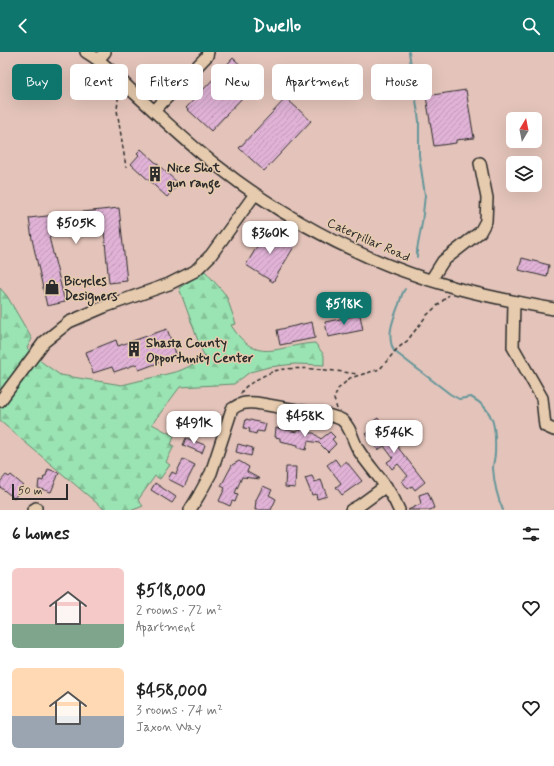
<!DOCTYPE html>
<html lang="en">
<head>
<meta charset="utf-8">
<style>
	:root { --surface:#fff; --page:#f6f6f6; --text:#222; --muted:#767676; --accent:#0f766e }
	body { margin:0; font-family:Mynerve,sans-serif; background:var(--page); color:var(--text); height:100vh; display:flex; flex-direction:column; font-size:15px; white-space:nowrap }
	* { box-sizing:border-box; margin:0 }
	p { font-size:13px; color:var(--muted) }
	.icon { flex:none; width:22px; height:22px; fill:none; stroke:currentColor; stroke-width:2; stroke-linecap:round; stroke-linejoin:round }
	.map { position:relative; height:458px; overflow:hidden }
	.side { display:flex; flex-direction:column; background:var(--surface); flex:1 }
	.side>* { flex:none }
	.guide { position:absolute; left:12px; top:12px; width:530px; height:36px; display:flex; gap:8px }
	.needle { width:26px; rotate:10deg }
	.tools { position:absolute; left:506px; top:60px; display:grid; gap:8px }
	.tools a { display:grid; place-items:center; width:36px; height:36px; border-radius:6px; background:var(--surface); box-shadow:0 4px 16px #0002; font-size:20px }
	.scale { position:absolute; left:12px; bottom:10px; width:56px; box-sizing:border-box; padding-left:4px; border:2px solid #2b2b2b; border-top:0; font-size:11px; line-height:14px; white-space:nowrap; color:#2b2b2b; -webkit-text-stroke:3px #e6cbae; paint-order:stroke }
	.price { position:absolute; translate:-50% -34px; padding:0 9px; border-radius:8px; background:#fff; color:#222; font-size:13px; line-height:26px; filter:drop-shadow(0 1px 2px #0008) }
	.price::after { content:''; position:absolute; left:50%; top:24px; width:12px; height:9px; margin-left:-6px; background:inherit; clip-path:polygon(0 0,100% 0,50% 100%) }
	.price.current { background:var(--accent); color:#fff }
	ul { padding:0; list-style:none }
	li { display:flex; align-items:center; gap:12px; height:100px; padding:0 12px }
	li span { display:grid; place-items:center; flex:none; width:112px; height:80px; border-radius:6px; color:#555 }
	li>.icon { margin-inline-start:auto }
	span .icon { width:48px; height:48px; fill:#fffc; stroke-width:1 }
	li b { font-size:17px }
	h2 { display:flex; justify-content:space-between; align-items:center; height:48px; padding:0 12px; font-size:17px }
	.chip { padding:0 14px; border-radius:6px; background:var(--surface); box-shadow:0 4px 16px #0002; font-size:14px; line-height:36px }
	.chip.current { background:var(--accent); color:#fff }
	header { display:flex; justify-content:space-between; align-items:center; height:52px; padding:0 12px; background:var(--accent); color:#fff; font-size:18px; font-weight:700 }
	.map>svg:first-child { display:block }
	.forest { fill:url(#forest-firs); stroke:#62876e }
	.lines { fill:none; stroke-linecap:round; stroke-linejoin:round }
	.stream { stroke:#66969a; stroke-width:2 }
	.building { fill:url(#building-hatch); stroke:#2b2b2b }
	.minor-casing { stroke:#2b2b2b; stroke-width:14 }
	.path { stroke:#2b2b2b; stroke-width:1.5; stroke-dasharray:4 3; stroke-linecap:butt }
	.minor { stroke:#e6cbae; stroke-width:11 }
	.labels { text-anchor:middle; stroke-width:3; stroke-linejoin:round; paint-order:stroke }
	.poi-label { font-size:13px; font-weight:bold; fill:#2b2b2b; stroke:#e6cbae; text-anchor:start }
	.street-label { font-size:13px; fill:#2b2b2b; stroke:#e6cbae }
</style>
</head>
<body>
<header><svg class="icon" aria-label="back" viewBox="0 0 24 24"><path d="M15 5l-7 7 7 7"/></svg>Dwello<svg class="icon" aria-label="search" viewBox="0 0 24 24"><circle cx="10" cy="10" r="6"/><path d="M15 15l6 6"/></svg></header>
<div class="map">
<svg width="554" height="458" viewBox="0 0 554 458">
	<defs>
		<pattern id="forest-firs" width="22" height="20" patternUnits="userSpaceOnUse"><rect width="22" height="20" fill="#9ae3b2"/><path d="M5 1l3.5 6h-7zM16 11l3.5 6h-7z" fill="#85c399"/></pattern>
		<pattern id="building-hatch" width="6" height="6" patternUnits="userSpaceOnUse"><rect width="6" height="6" fill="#e0b2d6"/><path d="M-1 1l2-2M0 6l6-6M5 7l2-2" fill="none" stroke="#c099b8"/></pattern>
	</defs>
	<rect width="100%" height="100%" fill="#e4c4ba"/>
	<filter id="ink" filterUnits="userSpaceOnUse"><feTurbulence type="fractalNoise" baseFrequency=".025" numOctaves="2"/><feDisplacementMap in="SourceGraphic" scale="8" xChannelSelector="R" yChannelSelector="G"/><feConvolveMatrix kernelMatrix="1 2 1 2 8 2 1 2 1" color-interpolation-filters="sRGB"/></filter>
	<g filter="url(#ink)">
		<path class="forest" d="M205,219L226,243L236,272L231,273C257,315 277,293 315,291L324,303V313L295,312L269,315L250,320L234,332L180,335L152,372L174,384L171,393L174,394L166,410L170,413L160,427L155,424L138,448L143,454L133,458H105L0,369V236L7,244L32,287L27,296L43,311L60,323L122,333L179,319L206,307L201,297L179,236Z"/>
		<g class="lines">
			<path class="stream" d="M409,0L419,69V103L425,143L422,171L417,198V205
				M405,237C401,242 401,247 399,252C393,268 386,283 394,299L450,342L459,347L471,345C495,358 496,376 495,401C495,406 493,411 493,416C494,430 497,445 503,458"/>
		</g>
		<path class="building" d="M233,6L258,29L211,79L186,56Z
			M466,38L474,86L456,88V91L434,94L426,44Z
			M286,46L311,69L264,119L239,96Z
			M141,97L179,132L167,145L131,112L139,103L137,101Z
			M119,156L127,229L109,231L104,179L49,185L65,250L47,254L32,187L29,166Z
			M268,176L295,193L273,230L246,213Z
			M522,206L549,213L547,225L519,218Z
			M360,263L363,278L328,285L325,270Z
			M312,270L315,286L280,293L277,278Z
			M167,277L177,304L139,318L137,312L114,320L112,315L93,321L86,300L116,288L118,294Z
			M378,366L389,384L425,430L415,438L412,434L408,437L402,429L408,424L398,412L392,417L387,410L393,406L384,394L378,398L366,382L373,378L369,372Z
			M246,367L266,372L264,380L257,379L256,382L249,380L250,377L244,376Z
			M193,368L209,372L207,380L191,376Z
			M302,374L310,375L309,381H314L321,387L330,380L335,385L332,387L336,392L328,400L319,391L308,389L306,398L298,396V393L280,389V386L275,385L276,376L297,380V378L301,379Z
			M186,386L205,393L202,401L183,393Z
			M238,392L253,396L251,404L236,400Z
			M183,407L195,413L184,435L168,427L172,420L176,422Z
			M335,407L340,414L346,409L362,429L342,443L336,435L341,431L327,413Z
			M239,409L249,415L247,420L260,427L242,425L235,441L238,442L235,450L232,449L230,454L219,449L225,436L221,434L232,413Z
			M286,415H296L295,436L285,435Z
			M48,417L59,421L51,440L38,436L39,428L43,429L44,424H46Z
			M6,423L9,425L11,423L24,434L14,446L0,435V430Z
			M312,424L315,430L321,428L327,444L317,447L316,442L312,443L305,426Z
			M155,431L176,445L172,451L151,438Z
			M263,434L272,438L269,443L276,447L271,458H255L256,448Z
			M428,440L434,456L430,458H408L421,452L419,443Z"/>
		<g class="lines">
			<g class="minor-casing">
				<path id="minor" d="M86,0C103,10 118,25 132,39C160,64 186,90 216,113C287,169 369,212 456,236C489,245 521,251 554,257
					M98,8L105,0
					M154,59L207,4L208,0
					M431,228L443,209L480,180L486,169L487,146L480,111
					M514,250L513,295L542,346L545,374L554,378
					M0,349L44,290L69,270L104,255L169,232L195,219L211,203L255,142
					M33,458L36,456
					M190,458L199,443L211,421L232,357C240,351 246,350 256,351L331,364C335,365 339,366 342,368C351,375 353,390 359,399C372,419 390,435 399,458
					M351,458L360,453L386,434"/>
			</g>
			<path class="path" d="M119,38L117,58L126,115
				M241,342C243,335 249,333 254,329C261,325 267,322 274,319C294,313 336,319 358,322
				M337,357L334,347L338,337L350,326L380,317L397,297L407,289L427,263L449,243"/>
			<use href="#minor" class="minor"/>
		</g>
	</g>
	<defs>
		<g id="building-bare" transform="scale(1.2)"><path d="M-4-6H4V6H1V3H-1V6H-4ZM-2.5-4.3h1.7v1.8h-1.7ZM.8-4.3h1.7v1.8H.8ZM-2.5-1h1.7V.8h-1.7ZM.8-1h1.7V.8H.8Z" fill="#2b2b2b" stroke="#e6cbae" stroke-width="2.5" paint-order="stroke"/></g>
		<g id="shop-bare" transform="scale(1.2)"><path d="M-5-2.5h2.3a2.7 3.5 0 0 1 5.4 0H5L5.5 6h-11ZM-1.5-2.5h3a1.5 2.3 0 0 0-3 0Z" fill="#2b2b2b" stroke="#e6cbae" stroke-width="2.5" paint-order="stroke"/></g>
	</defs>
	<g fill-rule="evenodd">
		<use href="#building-bare" x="155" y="122"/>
		<use href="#shop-bare" x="52" y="235"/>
		<use href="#building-bare" x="134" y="297"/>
	</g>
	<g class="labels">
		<g class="poi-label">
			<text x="167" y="120">Nice Shot<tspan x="167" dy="15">gun range</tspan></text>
			<text x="64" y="233">Bicycles<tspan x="64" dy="15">Designers</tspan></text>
			<text x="146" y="295">Shasta County<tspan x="146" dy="15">Opportunity Center</tspan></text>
		</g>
		<g class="street-label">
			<text transform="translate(369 187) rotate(24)" y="5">Caterpillar Road</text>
		</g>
	</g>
</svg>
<div class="tools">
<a><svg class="needle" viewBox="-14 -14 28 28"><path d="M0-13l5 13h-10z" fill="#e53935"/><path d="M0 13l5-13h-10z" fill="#767676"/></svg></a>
<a><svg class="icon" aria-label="layers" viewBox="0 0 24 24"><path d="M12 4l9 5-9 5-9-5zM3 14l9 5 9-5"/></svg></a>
</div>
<div class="scale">50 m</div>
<b class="price" style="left:76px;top:193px">$505K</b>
<b class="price" style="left:270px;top:203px">$360K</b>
<b class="price current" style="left:344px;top:274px">$518K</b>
<b class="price" style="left:305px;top:386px">$458K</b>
<b class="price" style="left:194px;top:393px">$491K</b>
<b class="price" style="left:394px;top:402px">$546K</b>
<div class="guide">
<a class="chip current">Buy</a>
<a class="chip">Rent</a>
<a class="chip">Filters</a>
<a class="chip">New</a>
<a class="chip">Apartment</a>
<a class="chip">House</a>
</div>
</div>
<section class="side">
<h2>6 homes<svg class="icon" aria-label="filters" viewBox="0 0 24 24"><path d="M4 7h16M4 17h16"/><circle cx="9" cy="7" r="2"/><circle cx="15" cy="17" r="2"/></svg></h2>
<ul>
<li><span style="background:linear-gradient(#f6c9c9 70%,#7fa58c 0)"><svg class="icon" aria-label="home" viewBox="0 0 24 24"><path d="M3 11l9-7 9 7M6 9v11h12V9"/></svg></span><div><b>$518,000</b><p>2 rooms · 72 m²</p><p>Apartment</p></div><svg class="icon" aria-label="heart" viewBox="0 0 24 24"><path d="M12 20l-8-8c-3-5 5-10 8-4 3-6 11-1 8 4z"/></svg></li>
<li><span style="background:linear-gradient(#ffd9b3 60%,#9aa5b1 0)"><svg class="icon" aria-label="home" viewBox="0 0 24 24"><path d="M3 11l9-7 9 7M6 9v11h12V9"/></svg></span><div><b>$458,000</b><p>3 rooms · 74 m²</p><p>Jaxon Way</p></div><svg class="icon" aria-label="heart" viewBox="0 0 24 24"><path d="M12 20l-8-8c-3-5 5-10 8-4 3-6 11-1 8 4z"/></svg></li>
</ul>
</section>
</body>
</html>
